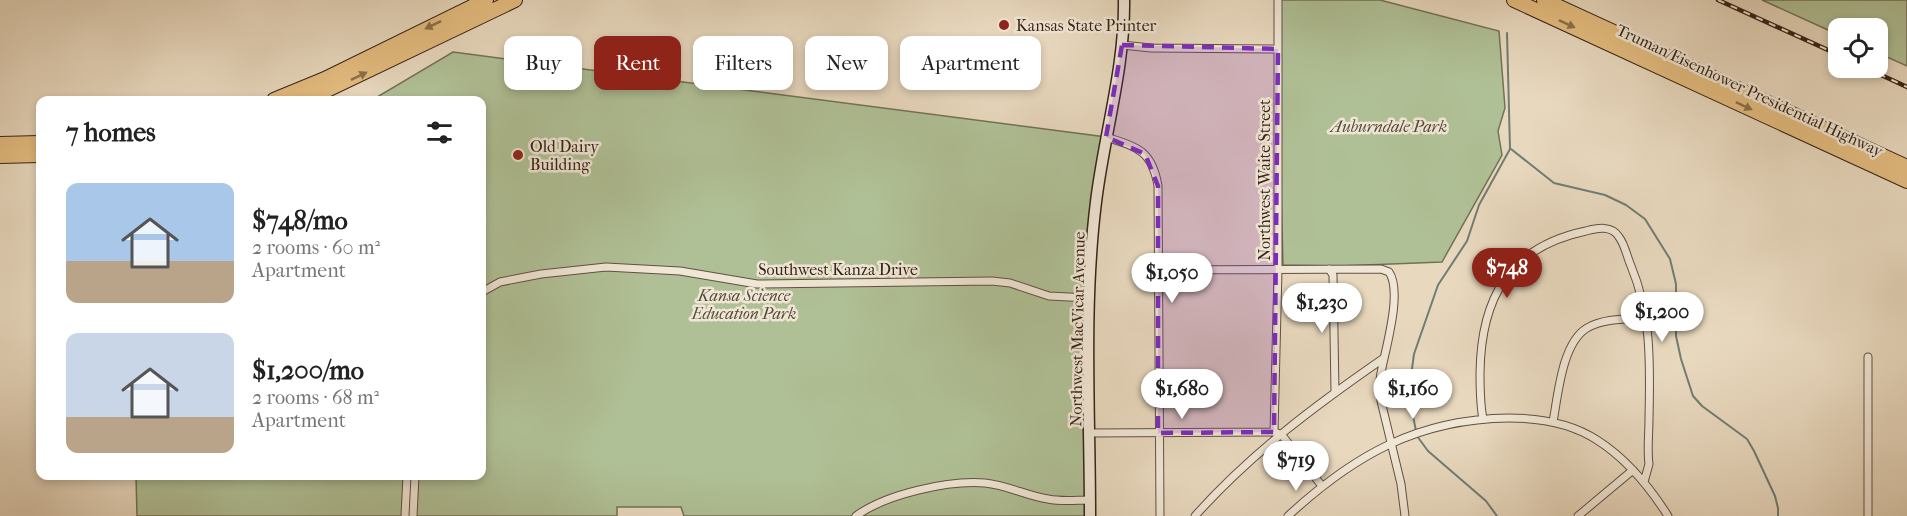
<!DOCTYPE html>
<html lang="en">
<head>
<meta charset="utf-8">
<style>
	:root { --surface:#fff; --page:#f2f2f2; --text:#222; --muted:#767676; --accent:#8f2418 }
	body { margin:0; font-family:"IM FELL French Canon",serif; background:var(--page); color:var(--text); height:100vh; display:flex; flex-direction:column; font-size:22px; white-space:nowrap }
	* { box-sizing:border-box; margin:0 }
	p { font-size:20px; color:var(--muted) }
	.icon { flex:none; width:33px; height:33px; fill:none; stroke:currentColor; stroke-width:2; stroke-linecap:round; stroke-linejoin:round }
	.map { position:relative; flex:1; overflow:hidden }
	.details { position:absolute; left:36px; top:96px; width:450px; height:384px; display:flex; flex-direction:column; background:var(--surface); border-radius:12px; box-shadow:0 3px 9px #0003 }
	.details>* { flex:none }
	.guide { position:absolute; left:504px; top:36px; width:570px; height:54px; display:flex; gap:12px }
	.fabs { position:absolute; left:1828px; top:18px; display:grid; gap:12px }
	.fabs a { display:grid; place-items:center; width:60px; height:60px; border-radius:12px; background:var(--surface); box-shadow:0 3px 9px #0003; font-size:30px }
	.price { position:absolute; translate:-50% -51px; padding:0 14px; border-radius:21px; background:#fff; color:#222; font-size:20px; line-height:39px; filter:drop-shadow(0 2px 3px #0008) }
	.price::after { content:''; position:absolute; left:50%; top:36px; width:18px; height:14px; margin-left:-9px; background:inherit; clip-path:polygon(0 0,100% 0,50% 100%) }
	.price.current { background:var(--accent); color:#fff }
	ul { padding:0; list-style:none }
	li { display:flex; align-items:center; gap:18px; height:150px; padding:0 30px }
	li span { display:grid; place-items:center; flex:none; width:168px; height:120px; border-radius:12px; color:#555 }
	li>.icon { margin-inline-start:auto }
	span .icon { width:72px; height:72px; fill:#fffc; stroke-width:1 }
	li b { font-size:26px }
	h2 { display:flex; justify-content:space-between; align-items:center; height:72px; padding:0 30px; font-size:26px }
	.tag { padding:0 21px; border-radius:12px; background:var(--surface); box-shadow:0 3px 9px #0003; font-size:21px; line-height:54px }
	.tag.current { background:var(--accent); color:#fff }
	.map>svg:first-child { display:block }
	.green { fill:#b0c096; stroke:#727256; stroke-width:1.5 }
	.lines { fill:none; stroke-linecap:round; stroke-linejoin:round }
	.stream { stroke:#6f7d74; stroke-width:2 }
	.street-casing { stroke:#615041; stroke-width:9 }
	.secondary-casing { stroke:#342317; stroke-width:13 }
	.highway-casing { stroke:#342317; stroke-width:16 }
	.street { stroke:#f0e6d5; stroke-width:7 }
	.secondary { stroke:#f0e6d5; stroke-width:10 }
	.highway { stroke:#e4bc7f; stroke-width:14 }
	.rail-casing { stroke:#342317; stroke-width:4.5 }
	.rail { stroke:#f0e6d5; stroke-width:2; stroke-dasharray:7; stroke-linecap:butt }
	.oneway { fill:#8c704b }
	.marked { fill:#7b2cbf; fill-opacity:0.2; stroke:#7b2cbf; stroke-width:4.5; stroke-dasharray:12 8; stroke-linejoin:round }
	.poi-dot { fill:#8f2418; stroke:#f0e6d5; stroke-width:2 }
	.labels { text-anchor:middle; stroke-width:5; stroke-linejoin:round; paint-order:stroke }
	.poi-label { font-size:16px; fill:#342317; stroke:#f0e6d5; text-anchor:start }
	.street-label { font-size:16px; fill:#342317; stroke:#f0e6d5 }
	.park-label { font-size:16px; font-style:italic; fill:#534a37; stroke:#f0e6d5 }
</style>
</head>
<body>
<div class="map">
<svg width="1907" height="516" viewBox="0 0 1907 516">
	<rect width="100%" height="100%" fill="#e8d8be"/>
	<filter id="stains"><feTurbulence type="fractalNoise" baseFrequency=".00333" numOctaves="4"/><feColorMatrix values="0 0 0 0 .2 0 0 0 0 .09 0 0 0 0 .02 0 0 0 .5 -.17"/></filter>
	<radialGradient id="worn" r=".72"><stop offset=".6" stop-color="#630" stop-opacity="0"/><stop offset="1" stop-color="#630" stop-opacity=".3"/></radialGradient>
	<path class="green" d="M1280,0H1380L1499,31L1505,108L1498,131L1502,155L1442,262L1340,266L1283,265L1280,149Z
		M1762,0H1907V66L1878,53V28H1839V35Z
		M453,52L1106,137L1089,298L1090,516H684L681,507H617V516H137L136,476H482V100H372Z"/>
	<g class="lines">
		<path class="stream" d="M1511,149L1554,183L1605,195L1626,205L1645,219L1670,259L1676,284V336L1681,359L1693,396L1702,406L1747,439L1754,451L1775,496L1778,508V516
			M1497,516L1486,501L1428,451L1417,436L1411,406V376L1414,354L1438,285L1467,241L1479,205L1510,149L1507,33"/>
		<g class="street-casing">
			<path id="street" d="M1122,45L1151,48L1278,49
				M1106,137C1137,147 1152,150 1158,186L1160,516
				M1329,269L1333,275L1335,392
				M1160,270L1381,269L1389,272C1403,292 1385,350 1381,373C1379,383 1380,392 1381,401L1401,484L1405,516
				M482,292L500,282L541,274L606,267L680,271L757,284L992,281L1010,283L1049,296L1089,298
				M1868,357V516
				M1483,419C1480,404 1480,388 1480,373C1481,298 1509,247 1586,231C1597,228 1612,225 1619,237C1625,245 1627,257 1631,266C1652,316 1650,366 1649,419C1649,434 1647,449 1649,464L1644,482
				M1553,422C1558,395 1562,343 1587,328C1604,318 1628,319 1647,318
				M1274,432L1278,270V0
				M1090,433L1274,432L1281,434L1322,486
				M405,516L407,476
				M413,516L415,476
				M856,516C886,494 949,480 985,483C1007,485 1027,496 1048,499C1062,502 1076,500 1090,500
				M1195,516C1250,454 1316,405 1384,358
				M1288,516C1354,455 1418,419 1509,418C1539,418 1571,423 1597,440C1627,459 1649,486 1668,516
				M1578,516L1633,470"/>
		</g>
		<g class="secondary-casing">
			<path id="secondary" d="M1090,516C1090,412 1083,306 1096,202C1104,135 1125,68 1124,0"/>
		</g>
		<g class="highway-casing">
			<path id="highway" d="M1514,0L1907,181
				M1544,0L1907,167
				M274,100L325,79L486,0
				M306,100L515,0
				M0,144L40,143
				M0,156L40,155"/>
		</g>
		<use href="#street" class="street"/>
		<use href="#secondary" class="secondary"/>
		<use href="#highway" class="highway"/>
		<g class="rail-casing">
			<path id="rail" d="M1718,0L1839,55
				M1866,68L1907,87"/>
		</g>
		<use href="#rail" class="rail"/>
	</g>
	<defs><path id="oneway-solid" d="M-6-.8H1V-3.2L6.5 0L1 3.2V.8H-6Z" transform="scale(1.5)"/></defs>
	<g class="oneway">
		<use href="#oneway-solid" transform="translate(1567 24) rotate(25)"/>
		<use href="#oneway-solid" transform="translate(433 25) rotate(154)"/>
		<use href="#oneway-solid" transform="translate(359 76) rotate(-26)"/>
		<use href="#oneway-solid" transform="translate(1744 106) rotate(25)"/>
	</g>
	<path class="marked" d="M1122,45L1278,49L1274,432L1158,433V186L1145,154L1106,137Z"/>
	<g class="poi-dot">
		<circle cx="1004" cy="25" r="6"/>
		<circle cx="518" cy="155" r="6"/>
	</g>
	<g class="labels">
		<g class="poi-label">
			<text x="1016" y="31">Kansas State Printer</text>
			<text x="530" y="152">Old Dairy<tspan x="530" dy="18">Building</tspan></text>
		</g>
		<g class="street-label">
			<text transform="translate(1750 90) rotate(25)" y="6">Truman/Eisenhower Presidential Highway</text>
			<text transform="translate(1264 180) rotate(-90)" y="6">Northwest Waite Street</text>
			<text x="838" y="275">Southwest Kanza Drive</text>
			<text transform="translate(1077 329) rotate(-89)" y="6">Northwest MacVicar Avenue</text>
		</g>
		<g class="park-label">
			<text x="1389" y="132">Auburndale Park</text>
			<text x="744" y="301">Kansa Science<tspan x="744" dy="18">Education Park</tspan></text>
		</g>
	</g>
	<rect width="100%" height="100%" filter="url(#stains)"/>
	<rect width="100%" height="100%" fill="url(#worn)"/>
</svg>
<div class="fabs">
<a><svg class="icon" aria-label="locate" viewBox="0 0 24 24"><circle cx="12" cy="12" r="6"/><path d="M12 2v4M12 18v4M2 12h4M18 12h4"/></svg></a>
</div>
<b class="price current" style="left:1507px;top:299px">$748</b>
<b class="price" style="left:1172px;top:304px">$1,050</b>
<b class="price" style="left:1322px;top:334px">$1,230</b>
<b class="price" style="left:1662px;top:343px">$1,200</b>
<b class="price" style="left:1182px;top:420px">$1,680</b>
<b class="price" style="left:1413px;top:420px">$1,160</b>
<b class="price" style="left:1296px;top:492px">$719</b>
<div class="guide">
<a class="tag">Buy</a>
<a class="tag current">Rent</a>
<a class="tag">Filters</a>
<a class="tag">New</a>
<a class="tag">Apartment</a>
</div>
<section class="details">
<h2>7 homes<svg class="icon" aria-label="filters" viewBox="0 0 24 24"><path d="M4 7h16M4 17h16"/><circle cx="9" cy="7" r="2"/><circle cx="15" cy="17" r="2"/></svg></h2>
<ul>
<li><span style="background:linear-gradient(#a9c7e8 65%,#b9a48a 0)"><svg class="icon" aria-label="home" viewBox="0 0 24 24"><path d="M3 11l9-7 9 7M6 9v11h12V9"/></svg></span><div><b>$748/mo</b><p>2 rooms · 60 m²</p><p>Apartment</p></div></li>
<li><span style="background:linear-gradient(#c9d6e8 70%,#b9a48a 0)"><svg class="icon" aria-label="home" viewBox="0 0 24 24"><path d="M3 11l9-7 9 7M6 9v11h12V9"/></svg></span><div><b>$1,200/mo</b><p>2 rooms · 68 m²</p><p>Apartment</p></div></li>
</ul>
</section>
</div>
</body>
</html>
